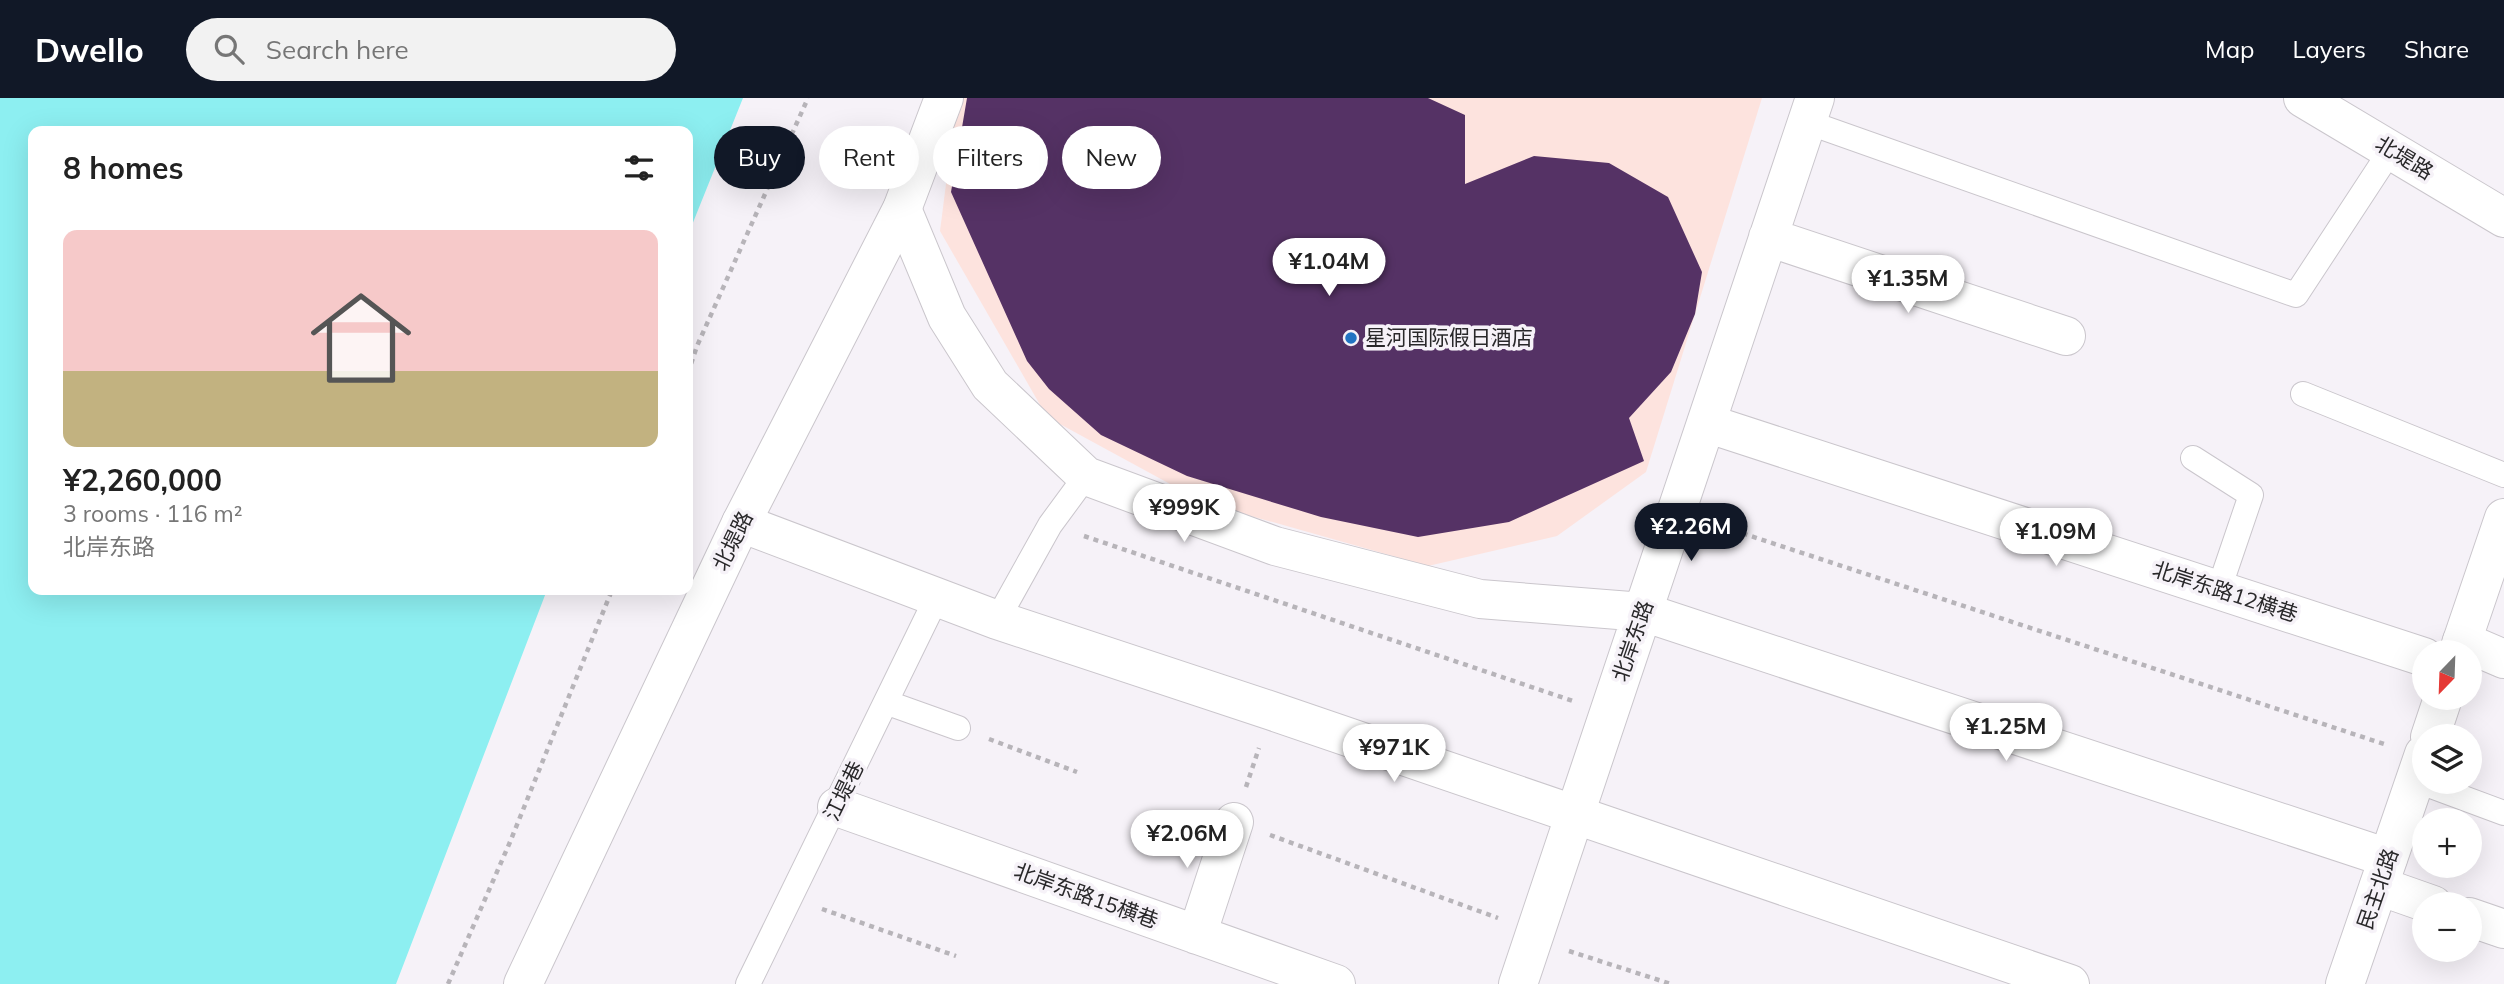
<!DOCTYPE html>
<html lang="en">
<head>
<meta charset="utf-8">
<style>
	:root { --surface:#fff; --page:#f2f2f2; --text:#222; --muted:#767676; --line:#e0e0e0; --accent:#111827 }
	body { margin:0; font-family:Mulish,"Noto Sans SC",sans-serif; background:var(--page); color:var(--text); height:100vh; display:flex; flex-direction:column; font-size:26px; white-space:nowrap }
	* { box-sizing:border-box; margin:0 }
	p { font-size:23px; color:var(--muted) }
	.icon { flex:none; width:38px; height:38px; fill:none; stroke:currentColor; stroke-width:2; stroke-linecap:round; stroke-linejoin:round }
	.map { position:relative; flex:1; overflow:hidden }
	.side { position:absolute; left:28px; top:28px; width:665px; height:469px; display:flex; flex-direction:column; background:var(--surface); border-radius:14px; box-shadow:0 7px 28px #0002 }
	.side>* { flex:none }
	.top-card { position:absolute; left:714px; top:28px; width:665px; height:63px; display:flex; gap:14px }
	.needle { width:46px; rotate:203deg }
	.controls { position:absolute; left:2412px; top:542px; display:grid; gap:14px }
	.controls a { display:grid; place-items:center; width:70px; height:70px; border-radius:50%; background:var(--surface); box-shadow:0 7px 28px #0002; font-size:35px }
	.price { position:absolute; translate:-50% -60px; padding:0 16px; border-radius:24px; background:#fff; color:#222; font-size:23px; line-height:46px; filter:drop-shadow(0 2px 4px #0008) }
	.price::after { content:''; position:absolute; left:50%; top:42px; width:21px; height:16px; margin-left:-10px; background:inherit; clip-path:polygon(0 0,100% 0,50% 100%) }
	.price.active { background:var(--accent); color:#fff }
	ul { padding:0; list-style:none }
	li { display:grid; align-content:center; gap:14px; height:371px; padding:0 35px }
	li+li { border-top:2px solid var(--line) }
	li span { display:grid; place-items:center; height:217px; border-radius:14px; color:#555 }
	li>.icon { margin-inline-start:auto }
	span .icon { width:126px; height:126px; fill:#fffc; stroke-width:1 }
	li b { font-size:30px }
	h2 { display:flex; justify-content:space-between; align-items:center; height:84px; padding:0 35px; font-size:30px }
	.pill { padding:0 24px; border-radius:32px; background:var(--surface); box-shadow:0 7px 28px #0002; font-size:24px; line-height:63px }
	.pill.active { background:var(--accent); color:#fff }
	header { display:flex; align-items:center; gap:42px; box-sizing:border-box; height:98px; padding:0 35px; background:var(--accent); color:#fff }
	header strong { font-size:33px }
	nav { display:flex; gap:38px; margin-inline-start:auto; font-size:24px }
	.search { width:490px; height:63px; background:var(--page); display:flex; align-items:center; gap:18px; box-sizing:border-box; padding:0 24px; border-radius:38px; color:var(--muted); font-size:26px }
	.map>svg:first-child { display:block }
	.commercial { fill:#fde3de }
	.water { fill:#8deff1 }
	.building { fill:#553265 }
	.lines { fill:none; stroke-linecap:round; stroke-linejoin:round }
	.service-casing { stroke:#cac6cc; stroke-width:26 }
	.minor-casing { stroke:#cac6cc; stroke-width:40 }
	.tertiary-casing { stroke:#cac6cc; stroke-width:40 }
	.secondary-casing { stroke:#cac6cc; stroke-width:40 }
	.path { stroke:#b7b4b9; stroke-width:4.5; stroke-dasharray:5 5; stroke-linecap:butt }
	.service { stroke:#fff; stroke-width:24 }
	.minor { stroke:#fff; stroke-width:38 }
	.tertiary { stroke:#fff; stroke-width:38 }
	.secondary { stroke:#fff; stroke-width:38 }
	.poi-dot { fill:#2274c2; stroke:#f6f2f8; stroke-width:2.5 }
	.labels { text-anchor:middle; stroke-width:7; stroke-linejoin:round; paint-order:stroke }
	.street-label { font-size:21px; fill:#29282a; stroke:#f6f2f8 }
	.poi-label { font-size:21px; fill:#29282a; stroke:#f6f2f8; text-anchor:start }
</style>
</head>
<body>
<header>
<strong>Dwello</strong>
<div class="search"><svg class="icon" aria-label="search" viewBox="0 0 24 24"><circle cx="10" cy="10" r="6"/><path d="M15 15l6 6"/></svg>Search here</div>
<nav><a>Map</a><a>Layers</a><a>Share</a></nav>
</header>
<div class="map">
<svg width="2504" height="886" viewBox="0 0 2504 886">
	<rect width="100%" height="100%" fill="#f6f2f8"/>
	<path class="commercial" d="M957,0H1762L1646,374L1557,438L1428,468L1205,405L1047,319L940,133Z"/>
	<path class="water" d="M0,0H743L688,137V33H33V492H547L396,886H0Z"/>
	<path class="building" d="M967,0H1428L1465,17V86L1534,58L1609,65L1668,99L1702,174L1695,216L1671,274L1629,320L1644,363L1509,424L1418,439L1321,419L1187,378L1101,337L1049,291L1027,263L951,94Z"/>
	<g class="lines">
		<g class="service-casing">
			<path id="service" d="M1807,24L2296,197L2391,52
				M2303,296L2504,377
				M2193,360L2251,397L2219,491
				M997,522L1050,427L1086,378
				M888,605L958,630
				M2415,682L2504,715
				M748,886L937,499"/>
		</g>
		<g class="minor-casing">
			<path id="minor" d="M902,111L947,219L990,287L1086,378L1275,448L1480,501L1643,514L2388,760
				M1768,139L2066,238
				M1706,325L2424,559
				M2462,543L2504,561
				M837,709L1336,886
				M2379,788L2433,807
				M2469,819L2504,831
				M1197,837L1234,724
				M1518,886L1815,0"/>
		</g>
		<g class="tertiary-casing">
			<path id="tertiary" d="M741,425L997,522L1272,613L2070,886
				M2458,555L2504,420
				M2430,639L2443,600
				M2345,886L2424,656"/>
		</g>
		<g class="secondary-casing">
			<path id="secondary" d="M2303,0L2504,120
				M523,886L741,425L902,111L944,0"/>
		</g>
		<path class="path" d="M688,275L697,248L808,0
			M1714,426L2387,647
			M1084,438L1573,603
			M989,641L1077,674
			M1246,689L1259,650
			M1270,737L1498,820
			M822,811L956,858
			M1569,853L1671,886
			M448,886L510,744L612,492"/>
		<use href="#service" class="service"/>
		<use href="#minor" class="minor"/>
		<use href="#tertiary" class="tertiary"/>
		<use href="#secondary" class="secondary"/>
	</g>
	<circle class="poi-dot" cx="1351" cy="240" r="7"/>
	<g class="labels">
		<g class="street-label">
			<text transform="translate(2404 60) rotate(31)" y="7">北堤路</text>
			<text transform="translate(733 443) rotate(-64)" y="7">北堤路</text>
			<text transform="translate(2225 494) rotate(18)" y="7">北岸东路12横巷</text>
			<text transform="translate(1633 543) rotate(-71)" y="7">北岸东路</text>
			<text transform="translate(844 693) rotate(-64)" y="7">江堤巷</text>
			<text transform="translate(2378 791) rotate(-71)" y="7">民主北路</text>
			<text transform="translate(1086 798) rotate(20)" y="7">北岸东路15横巷</text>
		</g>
		<g class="poi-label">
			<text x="1365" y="247">星河国际假日酒店</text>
		</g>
	</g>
</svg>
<div class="controls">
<a><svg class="needle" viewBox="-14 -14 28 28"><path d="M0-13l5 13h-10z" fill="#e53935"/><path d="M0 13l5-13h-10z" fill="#767676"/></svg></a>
<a><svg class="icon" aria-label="layers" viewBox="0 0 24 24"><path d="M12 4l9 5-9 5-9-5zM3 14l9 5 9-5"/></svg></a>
<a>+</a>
<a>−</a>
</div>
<b class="price" style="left:1329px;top:200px">¥1.04M</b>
<b class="price" style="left:1908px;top:217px">¥1.35M</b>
<b class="price" style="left:1184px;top:446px">¥999K</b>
<b class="price active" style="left:1691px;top:465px">¥2.26M</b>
<b class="price" style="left:2056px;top:470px">¥1.09M</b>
<b class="price" style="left:2006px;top:665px">¥1.25M</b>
<b class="price" style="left:1394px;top:686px">¥971K</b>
<b class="price" style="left:1187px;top:772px">¥2.06M</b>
<div class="top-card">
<a class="pill active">Buy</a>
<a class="pill">Rent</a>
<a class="pill">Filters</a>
<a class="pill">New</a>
</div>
<section class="side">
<h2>8 homes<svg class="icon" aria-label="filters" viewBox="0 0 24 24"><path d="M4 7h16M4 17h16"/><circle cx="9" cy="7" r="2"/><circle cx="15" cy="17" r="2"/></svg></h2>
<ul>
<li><span style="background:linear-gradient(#f6c9c9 65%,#c2b280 0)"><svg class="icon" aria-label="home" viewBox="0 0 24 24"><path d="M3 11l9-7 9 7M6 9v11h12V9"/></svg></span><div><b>¥2,260,000</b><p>3 rooms · 116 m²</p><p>北岸东路</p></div></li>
</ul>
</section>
</div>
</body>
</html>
